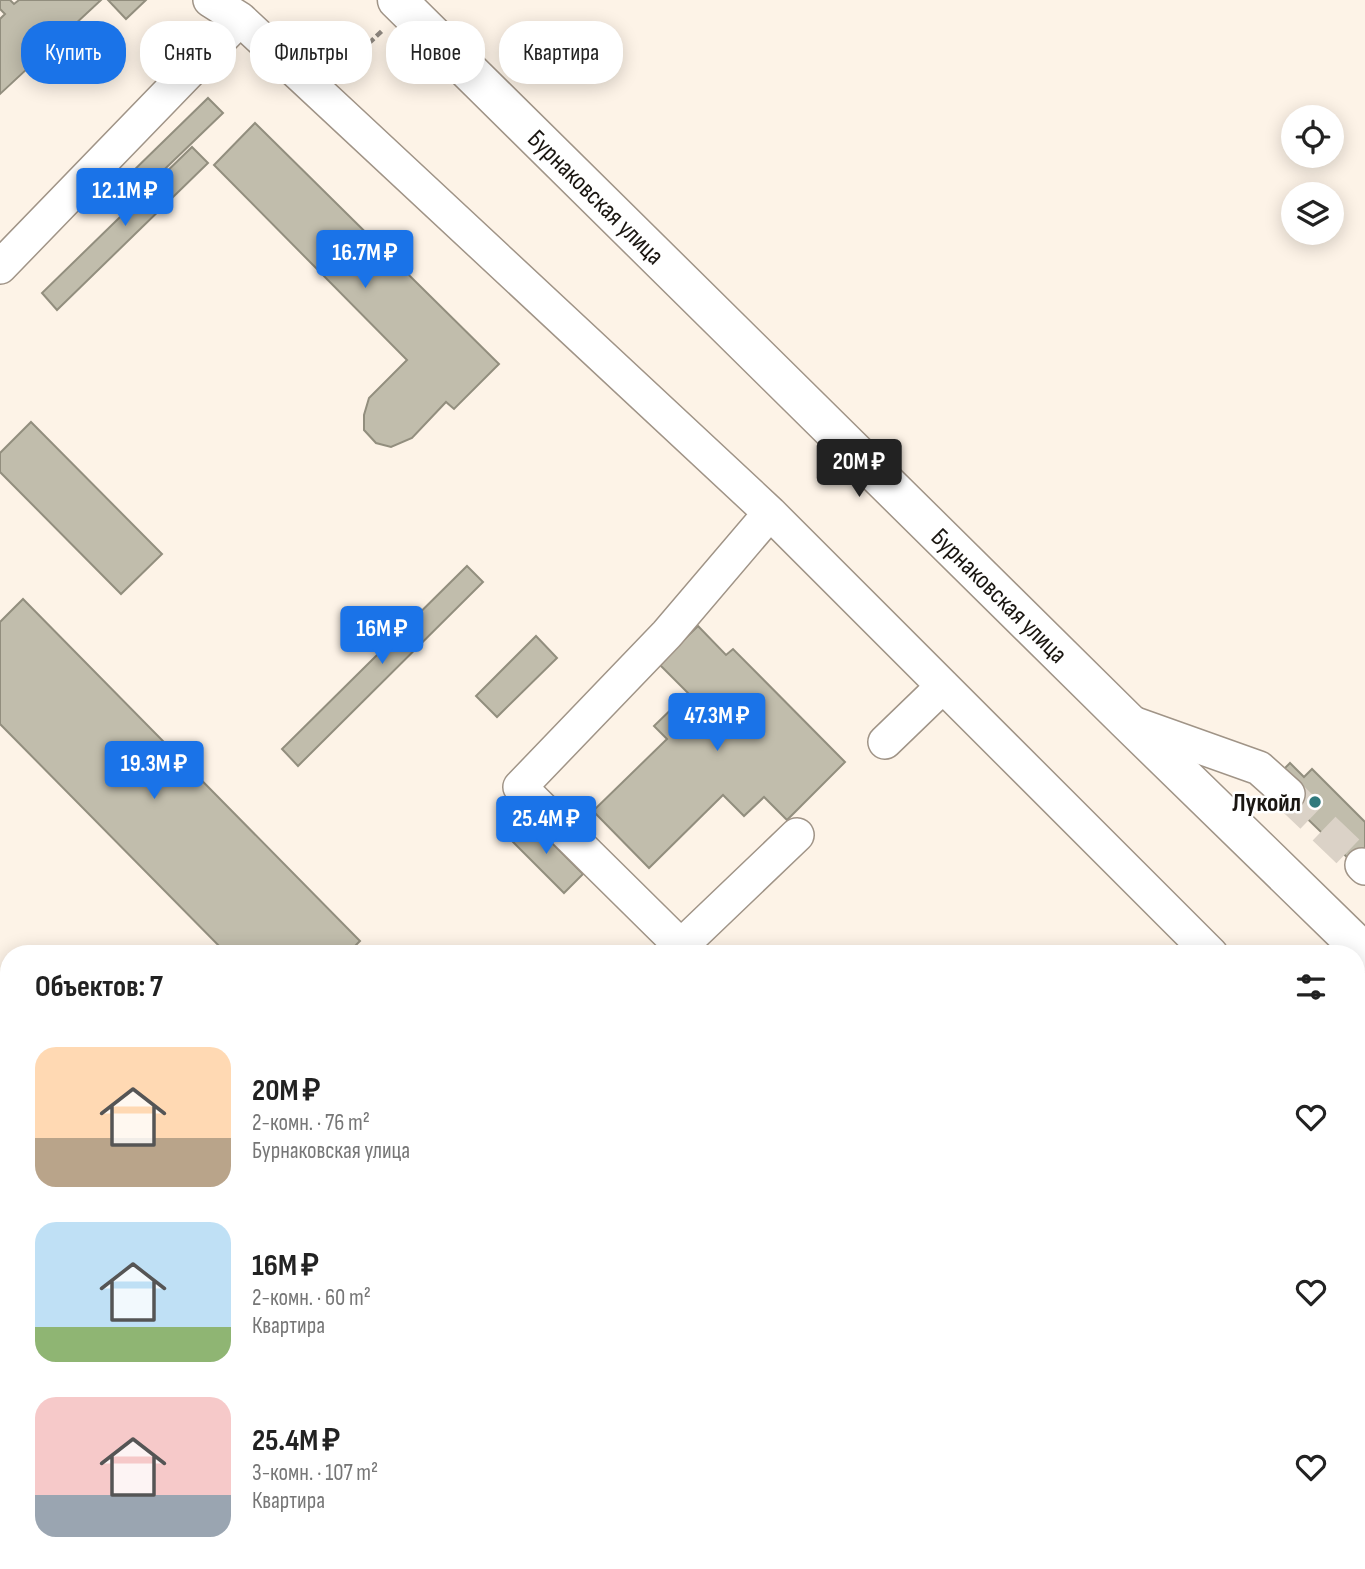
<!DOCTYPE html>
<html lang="ru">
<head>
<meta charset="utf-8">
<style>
	:root { --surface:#fff; --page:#f2f2f2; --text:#222; --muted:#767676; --accent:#1a73e8 }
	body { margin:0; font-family:"Sofia Sans Condensed",sans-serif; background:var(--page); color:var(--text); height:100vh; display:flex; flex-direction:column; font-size:26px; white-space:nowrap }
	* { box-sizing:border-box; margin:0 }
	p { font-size:23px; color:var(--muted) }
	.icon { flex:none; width:38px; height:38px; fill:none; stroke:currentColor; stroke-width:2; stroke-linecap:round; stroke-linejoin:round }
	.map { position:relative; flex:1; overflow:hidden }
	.drawer { position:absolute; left:0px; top:945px; width:1365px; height:625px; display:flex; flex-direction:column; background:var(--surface); border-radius:28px 28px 0 0; box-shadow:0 4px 18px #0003 }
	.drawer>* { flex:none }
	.hud { position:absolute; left:21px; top:21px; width:700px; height:63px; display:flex; gap:14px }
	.buttons { position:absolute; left:1281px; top:105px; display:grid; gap:14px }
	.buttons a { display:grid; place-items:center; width:63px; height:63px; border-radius:50%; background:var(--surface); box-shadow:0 4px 18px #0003; font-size:35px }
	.price { position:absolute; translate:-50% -60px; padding:0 16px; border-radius:7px; background:var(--accent); color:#fff; font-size:23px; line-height:46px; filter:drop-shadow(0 2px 4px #0008) }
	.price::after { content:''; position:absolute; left:50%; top:42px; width:21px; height:16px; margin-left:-10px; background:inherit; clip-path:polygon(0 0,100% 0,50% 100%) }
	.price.selected { background:#222; color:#fff }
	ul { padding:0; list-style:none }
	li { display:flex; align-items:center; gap:21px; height:175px; padding:0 35px }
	li span { display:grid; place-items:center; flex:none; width:196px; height:140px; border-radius:21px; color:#555 }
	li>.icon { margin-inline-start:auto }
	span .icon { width:84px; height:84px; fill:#fffc; stroke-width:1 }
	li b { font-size:30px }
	h2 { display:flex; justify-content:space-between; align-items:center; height:84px; padding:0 35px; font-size:30px }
	.pill { padding:0 24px; border-radius:28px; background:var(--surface); box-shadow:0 4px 18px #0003; font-size:24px; line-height:63px }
	.pill.selected { background:var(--accent); color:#fff }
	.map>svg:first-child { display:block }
	.building { fill:#c1bdac; stroke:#928e7e; stroke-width:2 }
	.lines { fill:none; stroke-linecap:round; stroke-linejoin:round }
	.minor-tunnel { stroke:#dbd2c7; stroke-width:33; stroke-dasharray:33 17; stroke-linecap:butt }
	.minor-casing { stroke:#a09487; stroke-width:36 }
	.major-casing { stroke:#a09487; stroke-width:41 }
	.path { stroke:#8d867e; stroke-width:4.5; stroke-dasharray:7 3.5; stroke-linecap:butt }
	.minor { stroke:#fff; stroke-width:33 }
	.major { stroke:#fff; stroke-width:38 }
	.poi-dot { fill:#307a7d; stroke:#fff; stroke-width:2.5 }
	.labels { text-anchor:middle; stroke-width:5; stroke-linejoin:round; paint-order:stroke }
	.street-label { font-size:26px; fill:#1a1611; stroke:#fff }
	.poi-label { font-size:26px; font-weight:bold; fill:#1a1611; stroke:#fff; text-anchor:end }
</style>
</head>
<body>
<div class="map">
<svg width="1365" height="1569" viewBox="0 0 1365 1569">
	<rect width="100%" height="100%" fill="#fdf3e7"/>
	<path class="building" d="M0,0H10L14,4L19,0H101L0,94V19L5,14L0,9Z
		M108,0H146L126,19Z
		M208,98L223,113L143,190L129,175Z
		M255,123L499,364L454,409L446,402L412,438L391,447L376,443L364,430V415L369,398L407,360L214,165Z
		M192,147L208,163L57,310L42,293Z
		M31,422L162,554L121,594L0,472V453Z
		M467,566L483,582L298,766L282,749Z
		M23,599L360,941L347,954H227L0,724V622Z
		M698,626L726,655L733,649L845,762L787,820L764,797L744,816L723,795L649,868L593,811L667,739L654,726L688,693L659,664Z
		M536,636L557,658L497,717L476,696Z
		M1290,763L1304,777L1312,769L1365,822V862L1358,868L1285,797L1277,776Z
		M529,820L583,874L564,893L510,839Z
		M1365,1353V1447L1356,1439V1363Z
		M556,1561H920L912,1569H548Z"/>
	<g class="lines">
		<path class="minor-tunnel" d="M1288,794L1362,865"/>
		<g class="minor-casing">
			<path id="minor" d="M210,0L240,19
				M0,267L240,19L770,513L1211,954
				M770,513L667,634L520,787L681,946L797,835
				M1127,721L1259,768L1288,794
				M885,742L943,686
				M1362,865L1365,868
				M1356,1099L1365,1108
				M1356,1235L1365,1226
				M968,1569L976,1561
				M1029,1569L1037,1561"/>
		</g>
		<g class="major-casing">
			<g id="major">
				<path id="s1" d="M397,0L1126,720L1365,953"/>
			</g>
		</g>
		<path class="path" d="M338,72L383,30"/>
		<use href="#minor" class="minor"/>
		<use href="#major" class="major"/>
	</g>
	<circle class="poi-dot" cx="1315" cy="802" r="7"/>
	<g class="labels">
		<g class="street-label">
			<text dy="9" stroke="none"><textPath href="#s1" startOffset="280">Бурнаковская улица</textPath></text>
			<text dy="9" stroke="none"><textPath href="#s1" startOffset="847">Бурнаковская улица</textPath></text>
		</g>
		<g class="poi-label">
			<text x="1301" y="811">Лукойл</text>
		</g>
	</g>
</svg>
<div class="buttons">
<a><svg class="icon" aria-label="locate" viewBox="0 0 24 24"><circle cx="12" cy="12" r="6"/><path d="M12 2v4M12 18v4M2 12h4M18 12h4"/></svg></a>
<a><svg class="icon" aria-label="layers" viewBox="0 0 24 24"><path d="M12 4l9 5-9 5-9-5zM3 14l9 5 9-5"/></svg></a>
</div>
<b class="price" style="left:125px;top:228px">12.1M ₽</b>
<b class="price" style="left:365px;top:290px">16.7M ₽</b>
<b class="price selected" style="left:859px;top:499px">20M ₽</b>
<b class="price" style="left:382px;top:666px">16M ₽</b>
<b class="price" style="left:717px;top:753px">47.3M ₽</b>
<b class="price" style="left:154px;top:801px">19.3M ₽</b>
<b class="price" style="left:546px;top:856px">25.4M ₽</b>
<div class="hud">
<a class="pill selected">Купить</a>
<a class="pill">Снять</a>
<a class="pill">Фильтры</a>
<a class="pill">Новое</a>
<a class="pill">Квартира</a>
</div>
<section class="drawer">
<h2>Объектов: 7<svg class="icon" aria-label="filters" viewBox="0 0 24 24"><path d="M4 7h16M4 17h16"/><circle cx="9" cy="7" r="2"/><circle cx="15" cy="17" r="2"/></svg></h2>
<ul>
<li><span style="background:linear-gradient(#ffd9b3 65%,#b9a48a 0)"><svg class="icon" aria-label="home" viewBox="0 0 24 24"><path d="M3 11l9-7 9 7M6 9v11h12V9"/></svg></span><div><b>20M ₽</b><p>2-комн. · 76 m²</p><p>Бурнаковская улица</p></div><svg class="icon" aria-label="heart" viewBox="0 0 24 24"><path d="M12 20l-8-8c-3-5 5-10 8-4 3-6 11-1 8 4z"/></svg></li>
<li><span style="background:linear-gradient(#bfe0f5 75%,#8fb573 0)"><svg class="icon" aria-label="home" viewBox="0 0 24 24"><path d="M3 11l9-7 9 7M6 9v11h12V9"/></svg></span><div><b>16M ₽</b><p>2-комн. · 60 m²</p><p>Квартира</p></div><svg class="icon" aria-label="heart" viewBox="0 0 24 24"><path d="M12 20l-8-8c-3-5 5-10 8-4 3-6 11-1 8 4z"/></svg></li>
<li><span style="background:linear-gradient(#f6c9c9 70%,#9aa5b1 0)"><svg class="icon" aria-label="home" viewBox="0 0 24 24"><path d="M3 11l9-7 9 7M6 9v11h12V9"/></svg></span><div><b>25.4M ₽</b><p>3-комн. · 107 m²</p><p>Квартира</p></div><svg class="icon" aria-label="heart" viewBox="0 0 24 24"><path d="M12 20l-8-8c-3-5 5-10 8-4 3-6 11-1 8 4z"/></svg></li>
</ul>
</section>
</div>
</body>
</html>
